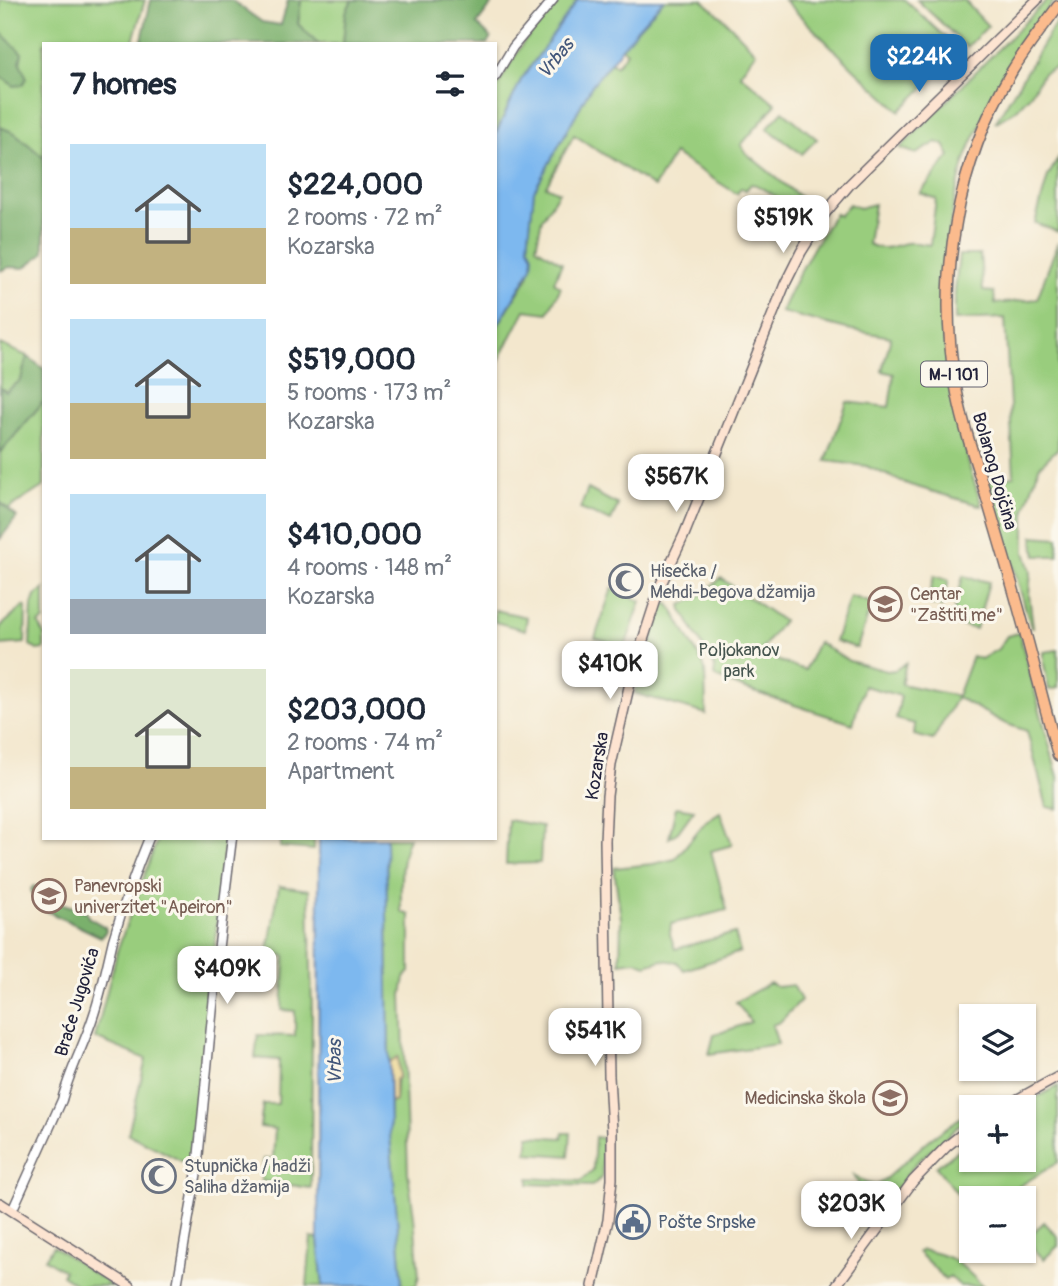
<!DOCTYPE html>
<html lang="en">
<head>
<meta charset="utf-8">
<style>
	:root { --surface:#fff; --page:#f6f6f7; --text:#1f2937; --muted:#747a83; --accent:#1f6fb2 }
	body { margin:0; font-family:Pangolin,sans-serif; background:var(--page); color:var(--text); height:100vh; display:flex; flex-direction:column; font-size:26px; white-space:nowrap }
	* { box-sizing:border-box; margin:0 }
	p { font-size:23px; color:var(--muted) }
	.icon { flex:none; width:38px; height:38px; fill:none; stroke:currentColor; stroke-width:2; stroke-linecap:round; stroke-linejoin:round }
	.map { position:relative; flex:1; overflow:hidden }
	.drawer { position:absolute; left:42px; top:42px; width:455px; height:798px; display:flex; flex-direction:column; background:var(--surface); border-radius:0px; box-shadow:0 2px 5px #0004 }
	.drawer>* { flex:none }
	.controls { position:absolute; left:959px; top:1004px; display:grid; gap:14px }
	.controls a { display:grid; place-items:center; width:77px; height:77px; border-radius:0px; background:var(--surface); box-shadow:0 2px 5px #0004; font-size:35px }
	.price { position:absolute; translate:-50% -60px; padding:0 16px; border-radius:14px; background:#fff; color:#222; font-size:23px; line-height:46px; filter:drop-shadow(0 2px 4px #0008) }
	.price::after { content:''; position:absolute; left:50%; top:42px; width:21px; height:16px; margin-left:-10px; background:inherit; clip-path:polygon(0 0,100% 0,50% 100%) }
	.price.on { background:var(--accent); color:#fff }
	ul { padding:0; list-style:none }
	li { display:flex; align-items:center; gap:21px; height:175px; padding:0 28px }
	li span { display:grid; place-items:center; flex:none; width:196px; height:140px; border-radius:0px; color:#555 }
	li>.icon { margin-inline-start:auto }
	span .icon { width:84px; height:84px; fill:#fffc; stroke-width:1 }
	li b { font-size:30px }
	h2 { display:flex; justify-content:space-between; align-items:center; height:84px; padding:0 28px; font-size:30px }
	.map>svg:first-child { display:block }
	.green { fill:#99cd7d; stroke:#5e785c; stroke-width:2 }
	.forest { fill:#7ab06c; stroke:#4e6954; stroke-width:2 }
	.sand { fill:#eeda9e; stroke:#887e6c; stroke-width:2 }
	.water { fill:#7db8ef; stroke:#506d95; stroke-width:2 }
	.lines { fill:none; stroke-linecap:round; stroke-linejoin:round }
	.tertiary-casing { stroke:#6b676e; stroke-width:11 }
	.secondary-casing { stroke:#6b676e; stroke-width:12 }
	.primary-casing { stroke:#6b676e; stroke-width:13 }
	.tertiary { stroke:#fff; stroke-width:8 }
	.secondary { stroke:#fde4d1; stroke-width:9 }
	.primary { stroke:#fbbb8d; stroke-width:10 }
	.labels { text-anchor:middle; stroke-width:6; stroke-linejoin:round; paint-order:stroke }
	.shield { fill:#fbf7ec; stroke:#636270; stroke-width:2 }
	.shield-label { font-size:16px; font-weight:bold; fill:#22223b }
	.street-label { font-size:18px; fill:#22223b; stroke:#fbf7ec }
	.worship-label { font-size:18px; fill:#5b616d; stroke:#fbf7ec; text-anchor:start }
	.education-label { font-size:18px; fill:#785e54; stroke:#fbf7ec; text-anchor:start }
	.park-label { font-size:18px; fill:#46554f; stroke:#fbf7ec }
	.service-label { font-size:18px; fill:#4e5e75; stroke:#fbf7ec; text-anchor:start }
	.water-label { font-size:19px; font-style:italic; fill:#42567a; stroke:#fbf7ec }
</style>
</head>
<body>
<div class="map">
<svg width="1058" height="1286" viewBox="0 0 1058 1286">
	<rect width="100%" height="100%" fill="#fbf7ec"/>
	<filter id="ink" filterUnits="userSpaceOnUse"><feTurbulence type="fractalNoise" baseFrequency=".0143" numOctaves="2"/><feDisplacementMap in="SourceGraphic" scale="14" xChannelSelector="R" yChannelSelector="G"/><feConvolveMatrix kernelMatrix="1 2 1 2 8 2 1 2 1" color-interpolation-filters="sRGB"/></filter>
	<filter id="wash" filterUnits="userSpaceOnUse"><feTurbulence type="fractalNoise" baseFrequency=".00686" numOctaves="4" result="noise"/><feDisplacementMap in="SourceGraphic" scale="28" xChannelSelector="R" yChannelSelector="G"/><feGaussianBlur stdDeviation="1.57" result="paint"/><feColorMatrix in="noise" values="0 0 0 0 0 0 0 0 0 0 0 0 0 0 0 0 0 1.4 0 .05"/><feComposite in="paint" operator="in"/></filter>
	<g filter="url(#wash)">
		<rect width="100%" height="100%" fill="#f3e7cd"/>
		<path class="green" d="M0,0H145L132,44H44V158L15,133L0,127Z
			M301,0H352L346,13L343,44H319L298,25Z
			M561,0H578L521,80L495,135V90L523,43Z
			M664,0H702L721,16L756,52L740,74L776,104L741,145L746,153L812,207L814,211L810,216L756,185L751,184L746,190L741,188L737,194L674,154L654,187L574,135L546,186L559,192L542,219L536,247L562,263L554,282L561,287L548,313L525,310L495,368V330L528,277L533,255L528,246L534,191L592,85L611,62L616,66L627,52L621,47Z
			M784,0H905L961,52L900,111L855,70Z
			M917,0H964L988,26L967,47Z
			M1047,0H1055L1037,23L1014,57L972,142L965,160L955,196L947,246L944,284V338L952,388L970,469L982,506L910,485L866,466L826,461L847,402L889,407L894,374L882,371L891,337L847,329L781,312C796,277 814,245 835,213L839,216L849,204L859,208L874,204L868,244C885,252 890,246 907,243C914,242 922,244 930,245L936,199L920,193L950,156L944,145L937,142L916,154L900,148Z
			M1058,19V67L1043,73L1031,94L1016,110L995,123Z
			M783,111L817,139L802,154L767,128Z
			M1058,159V232L1035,223L1048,176Z
			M1058,242V448L1039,467L1025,509V552L1031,571L1029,595L1033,627H1031L988,480L1014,476L1005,318L955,320V292L959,255H980L983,291L994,292L995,304L1037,299Z
			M0,344L27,356L21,380L6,392L0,387Z
			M44,401V486L8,509L0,502V453Z
			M588,489L618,505L611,521L580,509Z
			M1033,536L1058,538V556H1036Z
			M934,576L949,580L942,607L927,603Z
			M963,576L989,582L976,629L951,623Z
			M721,578L783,621L762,649L779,661L805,670L818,642L849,661L887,671L895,670L906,663L901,684L957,696L972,656L981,659L998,649L1007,636L1019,633L1058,777V809L1047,807L1027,731L1004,723L957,697L933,740L914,735L915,724L896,719L901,696L864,686L853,724L745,689L714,676L715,668L682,610L681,605C698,599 708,590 721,578Z
			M612,588L641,601L625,647L595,638Z
			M44,589V620L39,624L44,634V649L37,650L30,645L32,605L35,596Z
			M850,596L872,603L857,648L835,641Z
			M663,604H669L703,664L705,670L706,714L634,693Z
			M24,606L26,607L25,643L0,645V627Z
			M495,610L527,617L525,630L495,622Z
			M1058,650V688L1049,690L1044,664V652Z
			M676,807L694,810L678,832L669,838Z
			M720,812L732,845L711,851L727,910L671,924L670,934L675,949L735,933L740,952L684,970L677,962L662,960L646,965L636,961L620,963L621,919L614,868L653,864L675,859L706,821Z
			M508,820L542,826L540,863L506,864Z
			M158,838H225L205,1051L189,1165L128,1134L146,1059L95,1038L118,948Z
			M282,838H314V850L280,847Z
			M386,838H409C399,860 401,888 401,912L410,915V972L405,977L402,995L408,1173L414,1216L419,1276L416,1286H401L402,1276L390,1136V1103L395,1101L398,1058L389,1062Z
			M279,886L309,890L312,1012L311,1188L261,1181L264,1159H273L275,1129L260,1127L263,1104H278L279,1060L255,1058L258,1035L295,1036V1011L282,1010L285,956L268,952Z
			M770,983L777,987L793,985L801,1000L780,1022L772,1025L778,1044L709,1054L714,1035L751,1022L736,1002Z
			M1058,1086V1162L999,1199H971V1210L936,1167L971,1140V1160H1024V1108H1016Z
			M971,1110V1115L915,1164L891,1197L886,1199L882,1200L866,1197L863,1194L854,1175L866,1183L876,1185L883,1181L929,1140Z
			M563,1133H571L569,1156L527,1153L529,1136L562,1138Z
			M595,1137L602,1138V1177L592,1186L529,1184V1178L581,1181L593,1170Z
			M1044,1222L1058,1237V1246L1044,1259L1025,1240Z
			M311,1238L318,1239L323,1286H307Z
			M53,1246L112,1286H79L62,1275L64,1271L45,1259Z
			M922,1250C956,1256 959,1264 983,1286H960L950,1276L945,1279L918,1252Z"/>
		<path class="forest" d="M151,0H231L262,22L281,25L288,0H301L298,24L319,44H141Z
			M352,0H495L477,24L491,38L487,44H343L346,12Z
			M0,32L22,53L20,63L27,78L22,85L14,86L0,76Z
			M0,127L15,133L44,158V253L24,268L9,267L0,271Z
			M27,356L44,369V401L0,453V387L6,392L21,380Z
			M0,502L17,517L0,539Z
			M34,886L51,893L60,903L86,911L88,917L105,927L106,931L101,937L36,906L31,889Z"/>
		<path class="sand" d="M398,1057L399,1077L395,1080V1101L390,1103L389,1062Z"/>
		<path class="water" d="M578,0H664L638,28L592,85L534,191L528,245L533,255L532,267L495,330V135L521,80Z
			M319,838H386L390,1135L402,1276L401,1286H323L318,1239Z"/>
	</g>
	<g filter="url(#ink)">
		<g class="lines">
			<g class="tertiary-casing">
				<path id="tertiary" d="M495,77L513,47L553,0
					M12,1211L62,1100C70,1070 85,1043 94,1014C102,990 107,965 113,940C123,906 135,872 149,838
					M177,1286L197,1171L219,944L232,838"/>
			</g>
			<g class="secondary-casing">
				<path id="secondary" d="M1002,1108L1058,1077
					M0,1203L130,1286
					M593,1286L608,1220L612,1179V1132L609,1076L605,841L607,796L611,765L632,674L661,584L684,535L785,284L801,252L826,212L850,184L1037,0
					M836,1286L913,1181L947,1146L971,1127"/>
			</g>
			<g class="primary-casing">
				<path id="primary" d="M1058,6C1043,27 1026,48 1012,71C957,163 937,276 955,382C961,419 973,454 984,489C992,516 1000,544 1008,571C1026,631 1041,694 1058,755"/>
			</g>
			<use href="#tertiary" class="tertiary"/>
			<use href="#secondary" class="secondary"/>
			<use href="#primary" class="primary"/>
		</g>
	</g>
	<defs>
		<g id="mosque-ring" transform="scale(1.75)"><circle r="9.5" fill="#fbf7ec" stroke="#6b7280" stroke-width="1.5"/><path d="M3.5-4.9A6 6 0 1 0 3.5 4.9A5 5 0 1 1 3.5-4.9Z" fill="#6b7280"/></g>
		<g id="school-ring" transform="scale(1.75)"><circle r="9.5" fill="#fbf7ec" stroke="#8d6e63" stroke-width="1.5"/><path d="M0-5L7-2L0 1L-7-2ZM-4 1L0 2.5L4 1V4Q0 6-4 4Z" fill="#8d6e63"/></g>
		<g id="university-ring" transform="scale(1.75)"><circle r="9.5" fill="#fbf7ec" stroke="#8d6e63" stroke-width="1.5"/><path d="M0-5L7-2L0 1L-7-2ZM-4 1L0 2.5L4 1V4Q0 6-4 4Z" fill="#8d6e63"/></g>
		<g id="civic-ring" transform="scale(1.75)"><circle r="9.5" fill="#fbf7ec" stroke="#5c6f8a" stroke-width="1.5"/><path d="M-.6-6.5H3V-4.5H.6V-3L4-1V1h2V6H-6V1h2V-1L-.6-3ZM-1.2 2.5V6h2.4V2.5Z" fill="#5c6f8a"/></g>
	</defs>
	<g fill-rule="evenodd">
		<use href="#mosque-ring" x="626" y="581"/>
		<use href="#school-ring" x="885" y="604"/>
		<use href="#university-ring" x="49" y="896"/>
		<use href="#school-ring" x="890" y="1098"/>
		<use href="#mosque-ring" x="159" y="1176"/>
		<use href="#civic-ring" x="633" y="1222"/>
	</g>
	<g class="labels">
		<rect class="shield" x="921" y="361.5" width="66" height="25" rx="5"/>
		<g class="shield-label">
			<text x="954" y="380">M-I 101</text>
		</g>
		<g class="street-label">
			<text transform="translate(995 471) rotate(74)" y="6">Bolanog Dojčina</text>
			<text transform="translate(597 766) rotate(-81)" y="6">Kozarska</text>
			<text transform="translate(77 1002) rotate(-73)" y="6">Braće Jugovića</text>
		</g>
		<g class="worship-label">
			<text x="650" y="577">Hisečka /<tspan x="650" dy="21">Mehdi-begova džamija</tspan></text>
			<text x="184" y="1172">Stupnička / hadži<tspan x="184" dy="21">Saliha džamija</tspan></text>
		</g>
		<g class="education-label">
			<text x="910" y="600">Centar<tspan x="910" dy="21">"Zaštiti me"</tspan></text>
			<text x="74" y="892">Panevropski<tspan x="74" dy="21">univerzitet "Apeiron"</tspan></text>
			<text x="866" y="1104" text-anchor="end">Medicinska škola</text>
		</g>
		<g class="park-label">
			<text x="739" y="656">Poljokanov<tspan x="739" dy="21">park</tspan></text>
		</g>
		<g class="service-label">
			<text x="658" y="1228">Pošte Srpske</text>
		</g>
		<g class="water-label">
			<text transform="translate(555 58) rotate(-51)" y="7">Vrbas</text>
			<text transform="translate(334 1062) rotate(-90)" y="7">Vrbas</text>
		</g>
	</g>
</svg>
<div class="controls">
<a><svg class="icon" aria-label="layers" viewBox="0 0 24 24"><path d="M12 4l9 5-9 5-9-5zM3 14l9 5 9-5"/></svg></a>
<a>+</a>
<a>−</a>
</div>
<b class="price on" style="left:919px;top:94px">$224K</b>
<b class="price" style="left:783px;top:255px">$519K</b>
<b class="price" style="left:676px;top:514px">$567K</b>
<b class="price" style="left:610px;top:701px">$410K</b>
<b class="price" style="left:227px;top:1006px">$409K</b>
<b class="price" style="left:595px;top:1068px">$541K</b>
<b class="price" style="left:851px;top:1241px">$203K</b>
<section class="drawer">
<h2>7 homes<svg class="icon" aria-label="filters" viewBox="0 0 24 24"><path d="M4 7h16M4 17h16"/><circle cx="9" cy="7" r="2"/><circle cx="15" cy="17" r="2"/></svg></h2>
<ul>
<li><span style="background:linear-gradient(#bfe0f5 60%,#c2b280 0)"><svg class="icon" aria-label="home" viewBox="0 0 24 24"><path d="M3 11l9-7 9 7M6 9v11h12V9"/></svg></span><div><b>$224,000</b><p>2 rooms · 72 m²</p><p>Kozarska</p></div></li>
<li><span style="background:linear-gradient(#bfe0f5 60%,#c2b280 0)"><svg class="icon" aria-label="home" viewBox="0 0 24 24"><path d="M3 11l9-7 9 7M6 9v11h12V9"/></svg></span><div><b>$519,000</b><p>5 rooms · 173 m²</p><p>Kozarska</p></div></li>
<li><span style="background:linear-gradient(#bfe0f5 75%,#9aa5b1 0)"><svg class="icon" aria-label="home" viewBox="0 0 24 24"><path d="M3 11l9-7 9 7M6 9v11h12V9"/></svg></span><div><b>$410,000</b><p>4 rooms · 148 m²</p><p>Kozarska</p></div></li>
<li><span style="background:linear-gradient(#dfe7d0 70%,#c2b280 0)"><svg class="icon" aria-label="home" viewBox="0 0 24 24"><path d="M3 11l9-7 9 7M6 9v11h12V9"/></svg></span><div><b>$203,000</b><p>2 rooms · 74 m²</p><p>Apartment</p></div></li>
</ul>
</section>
</div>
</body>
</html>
